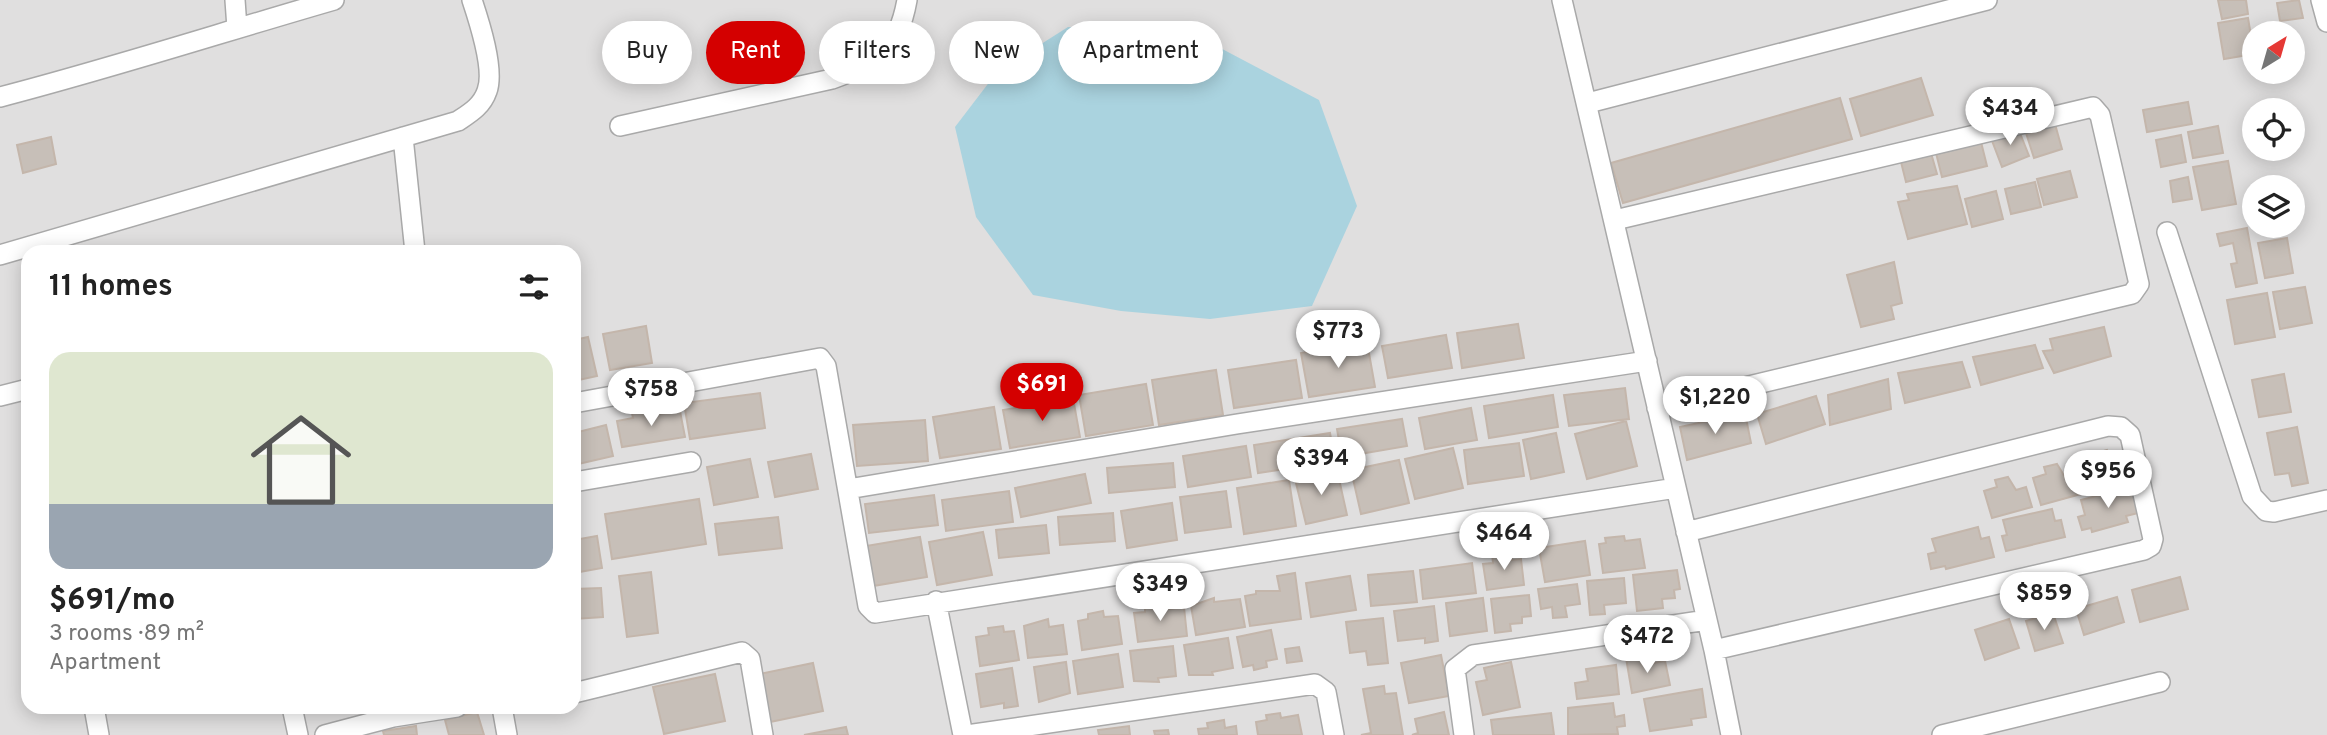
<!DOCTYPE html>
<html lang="en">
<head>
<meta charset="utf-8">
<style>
	:root { --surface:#fff; --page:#f2f2f2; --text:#222; --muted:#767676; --accent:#d40000 }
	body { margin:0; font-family:Overpass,sans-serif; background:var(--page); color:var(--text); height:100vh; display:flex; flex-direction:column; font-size:26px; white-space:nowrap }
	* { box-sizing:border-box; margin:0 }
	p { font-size:23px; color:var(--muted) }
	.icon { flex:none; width:38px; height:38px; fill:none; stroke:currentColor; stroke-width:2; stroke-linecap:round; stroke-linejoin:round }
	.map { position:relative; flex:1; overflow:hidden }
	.side { position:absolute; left:21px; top:245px; width:560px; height:469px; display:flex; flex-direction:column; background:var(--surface); border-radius:21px; box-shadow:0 4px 18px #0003 }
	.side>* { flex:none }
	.banner { position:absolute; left:602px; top:21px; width:665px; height:63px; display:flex; gap:14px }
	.needle { width:46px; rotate:37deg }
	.tools { position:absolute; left:2242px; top:21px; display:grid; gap:14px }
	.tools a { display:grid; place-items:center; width:63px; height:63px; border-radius:50%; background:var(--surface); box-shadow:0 4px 18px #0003; font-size:35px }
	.price { position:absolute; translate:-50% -60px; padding:0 16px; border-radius:24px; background:#fff; color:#222; font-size:23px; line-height:46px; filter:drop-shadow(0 2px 4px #0008) }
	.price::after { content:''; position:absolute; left:50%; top:42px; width:21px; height:16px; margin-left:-10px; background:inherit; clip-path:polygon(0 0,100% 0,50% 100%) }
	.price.selected { background:var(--accent); color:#fff }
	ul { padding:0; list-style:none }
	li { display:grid; align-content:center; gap:14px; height:371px; padding:0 28px }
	li span { display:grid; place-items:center; height:217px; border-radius:21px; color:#555 }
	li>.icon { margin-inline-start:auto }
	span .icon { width:126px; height:126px; fill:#fffc; stroke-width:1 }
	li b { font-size:30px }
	h2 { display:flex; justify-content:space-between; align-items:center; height:84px; padding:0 28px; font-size:30px }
	.chip { padding:0 24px; border-radius:32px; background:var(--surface); box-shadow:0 4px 18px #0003; font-size:24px; line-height:63px }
	.chip.selected { background:var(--accent); color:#fff }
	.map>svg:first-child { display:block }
	.residential { fill:#e0dfdf; fill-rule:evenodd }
	.water { fill:#aad3df }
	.building { fill:#c7bfb8; stroke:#c4b6ab; stroke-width:2 }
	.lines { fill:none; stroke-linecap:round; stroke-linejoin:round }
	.minor-casing { stroke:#a9a9a9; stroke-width:22 }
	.minor { stroke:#fff; stroke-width:19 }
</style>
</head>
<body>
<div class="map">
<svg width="2327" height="735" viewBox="0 0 2327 735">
	<rect width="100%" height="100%" fill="#f2efe9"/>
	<path class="residential" d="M0,0H2327V735H0ZM2254,33H2292V72H2254ZM2254,110H2292V149H2254ZM2254,187H2292V226H2254ZM28,252H574V707H28Z"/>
	<path class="water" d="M1068,27L1190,32L1319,100L1357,206L1312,306L1210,319L1121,311L1033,295L976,217L955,127L997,72Z"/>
	<path class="building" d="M2218,0H2246L2248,14L2222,19Z
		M2299,0L2303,18L2280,21L2277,3Z
		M2248,18L2254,54L2224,59L2218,23Z
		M1921,78L1933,115L1861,136L1850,99Z
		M1840,98L1852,139L1623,203L1611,163Z
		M2188,102L2192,124L2147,132L2143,110Z
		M2055,124L2062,149L2034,158L2026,133Z
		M2218,126L2223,153L2193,158L2188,132Z
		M2018,128L2029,156L2002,167L1991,138Z
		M2181,135L2186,162L2161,167L2156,140Z
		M51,137L56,164L23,173L17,145Z
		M1981,142L1987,166L1942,177L1936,153Z
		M1931,153L1937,174L1906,182L1901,162Z
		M2228,161L2236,204L2202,210L2193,167Z
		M2070,171L2077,197L2044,205L2037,179Z
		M2188,177L2192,199L2173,202L2170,181Z
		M2035,182L2041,207L2011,214L2005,189Z
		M1957,186L1967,224L1908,239L1898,202L1909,200L1907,194Z
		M1996,191L2003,219L1972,227L1965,199Z
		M2247,228L2257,283L2236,287L2231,264L2237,263L2233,243L2220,246L2217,234Z
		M2287,238L2293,273L2265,278L2258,243Z
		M1894,262L1902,303L1891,306L1894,319L1861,327L1847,275Z
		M2305,287L2312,323L2280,329L2273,292Z
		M2267,293L2275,337L2235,344L2227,300Z
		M1518,324L1524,358L1462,368L1457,333Z
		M646,326L652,363L610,370L603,334Z
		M2104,327L2111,356L2054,373L2043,351L2053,350L2050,339Z
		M1446,335L1452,368L1388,378L1382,346Z
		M588,337L597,376L574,381V340Z
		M1367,342L1375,387L1309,397L1301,353Z
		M2035,345L2043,368L1981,385L1973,357Z
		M1296,360L1302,398L1234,408L1228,370Z
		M1962,362L1970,387L1905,403L1898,373Z
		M1216,370L1223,415L1159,425L1152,380Z
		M2284,374L2291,412L2259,417L2252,380Z
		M1888,379L1891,409L1830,425L1828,395Z
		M1146,384L1153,425L1086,436L1079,395Z
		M1625,388L1629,419L1569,426L1564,395Z
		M760,393L765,428L690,439L684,403Z
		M1553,395L1558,427L1489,438L1484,406Z
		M1816,396L1825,424L1766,444L1757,414Z
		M1073,398L1080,437L1010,448L1003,410Z
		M994,407L1001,449L940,458L933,417Z
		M1471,408L1477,440L1425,449L1419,418Z
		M657,409L658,414L680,411L685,437L622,447L617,421L633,418L632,413Z
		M1745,413L1751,443L1687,460L1680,427Z
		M1402,419L1407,446L1342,457L1337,429Z
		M925,420L928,461L857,466L853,425Z
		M1626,421L1637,466L1587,479L1575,434Z
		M606,425L613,456L574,465V433Z
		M2297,427L2308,483L2292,486L2289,473L2275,475L2267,433Z
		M1330,433L1335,462L1258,473L1254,445Z
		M1556,433L1564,472L1531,479L1523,440Z
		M1519,443L1524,476L1468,484L1464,450Z
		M1246,446L1251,477L1188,487L1183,456Z
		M1453,448L1463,488L1415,499L1405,459Z
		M2107,450L2115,463L2125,460L2131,480L2091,491L2083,464L2096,461L2094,454Z
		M811,454L818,489L775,497L768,462Z
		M750,459L758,497L714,505L707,467Z
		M1399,460L1409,503L1361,514L1351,470Z
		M1173,463L1175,487L1109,493L1107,468Z
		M2057,464L2065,477L2075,474L2081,494L2041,505L2033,478L2046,474L2044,467Z
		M1337,470L1347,515L1306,524L1295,479Z
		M1085,474L1091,503L1021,517L1015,488Z
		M2008,477L2016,490L2026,487L2032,507L1992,518L1984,491L1997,487L1995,480Z
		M1289,480L1296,526L1244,534L1237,488Z
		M2131,487L2138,513L2126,516L2128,522L2092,532L2091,528L2082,530L2078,517L2085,515L2081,500Z
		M1009,491L1013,522L946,531L942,500Z
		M1226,491L1231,527L1185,533L1180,497Z
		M934,495L938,525L869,533L865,504Z
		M699,499L706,544L612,559L605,514Z
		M1172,503L1177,540L1127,548L1121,511Z
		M2052,509L2055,521L2061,520L2065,537L2006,551L2002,536L2007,535L2003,520Z
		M1113,513L1115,541L1060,545L1058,517Z
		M778,517L782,548L719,555L715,524Z
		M1046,525L1049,553L999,558L996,530Z
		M1978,527L1981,539L1989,537L1994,557L1946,569L1945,566L1931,569L1928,554L1936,552L1932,539Z
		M983,532L992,575L937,585L929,542Z
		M597,536L602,568L574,573V540Z
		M1624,536L1625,541L1640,539L1645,568L1603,573L1599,544L1606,543L1605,538Z
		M920,537L927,577L873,586L866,546Z
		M1585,541L1590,575L1545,582L1539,548Z
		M1512,553V560L1521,559L1524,585L1487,590L1483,564L1493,563L1492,554Z
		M1472,563L1476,593L1423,599L1420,570Z
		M1677,570L1680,589L1674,590L1675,598L1662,599L1663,608L1637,611L1633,575Z
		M1413,571L1417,602L1371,606L1368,575Z
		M651,572L658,633L627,637L619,576Z
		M1295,573L1301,619L1250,626L1245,596L1256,594V591H1280L1277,576Z
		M1350,576L1356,610L1311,617L1306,583Z
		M2180,577L2188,609L2140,622L2132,590Z
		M1624,578L1626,603L1604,605L1605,614L1590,615L1587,581Z
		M1577,584L1580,604L1565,606L1567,617L1553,618L1552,607L1541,609L1538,589Z
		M2052,586L2056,601L2038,605L2035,590Z
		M601,588L603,617L574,619V589Z
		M1529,595L1531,616L1522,617V623L1510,624L1511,631L1495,633L1491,599Z
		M2117,597L2124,622L2084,635L2076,609Z
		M1214,598V602L1240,599L1245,627L1196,635L1191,606Z
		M1483,598L1487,631L1450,636L1446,603Z
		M1159,604L1160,610L1184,607L1187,636L1138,642L1134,613L1145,612V605Z
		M1434,606L1438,641L1425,643V638L1398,641L1394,611Z
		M1103,611L1104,617L1118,616L1122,644L1082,650L1078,621L1088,619V614Z
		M2053,613L2063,643L2035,651L2026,621Z
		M1383,618L1388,663L1368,665L1366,651L1350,653L1346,622Z
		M1048,619L1049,627L1063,625L1067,654L1028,658L1024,626Z
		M2009,619L2019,648L1985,660L1975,630Z
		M1003,626L1004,632L1014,631L1019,660L980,666L976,637L989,635L988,628Z
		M1271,630L1277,659L1266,661L1267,667L1254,670L1253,665L1243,667L1237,637Z
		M1228,638L1233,668L1212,672L1213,675H1189L1184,645Z
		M1173,646L1176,676L1158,678L1159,682L1134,681L1130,651Z
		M1299,647L1302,661L1287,663L1285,649Z
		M1118,654L1123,687L1078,694L1073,661Z
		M1441,655L1449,696L1409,703L1401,663Z
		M1641,655L1643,665L1665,661L1670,685L1632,693L1626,658Z
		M1066,662L1070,693L1039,702L1034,667Z
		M1511,662L1520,707L1483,715L1476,682L1487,680L1484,668Z
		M813,663L823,711L770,722L760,674Z
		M1616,665L1619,694L1577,699L1575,683L1588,681L1586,669Z
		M1012,668L1018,706L1004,708V703L981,707L976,674Z
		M715,674L725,721L664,734L653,687Z
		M1384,686L1385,694L1396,693L1403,735H1361L1371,733L1363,689Z
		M1702,689L1706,717L1691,719L1692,725L1650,731L1644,699Z
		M1613,703L1615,717L1624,715L1625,726L1617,727L1618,734L1568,735V708Z
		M477,712L484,735H449L445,720Z
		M1444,712L1449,735H1412L1418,733L1415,719Z
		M1280,713L1281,718L1298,715L1302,735H1258L1256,722L1267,720L1266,715Z
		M1551,713L1554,735H1493L1491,720Z
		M1224,720L1225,728L1236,726L1237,735H1199L1198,729L1208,728L1207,723Z
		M416,726L417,735H384L383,731Z
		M1129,726L1130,735H1099L1098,730Z
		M846,727L848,735H804Z
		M1168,730L1169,735H1155L1154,731Z"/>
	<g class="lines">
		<g class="minor-casing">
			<path id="minor" d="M235,0L237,28
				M1562,0L1714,650L1731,735
				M2321,0L2327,22
				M0,97C112,68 223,32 334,0
				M1588,103L1987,0
				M620,126L832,79C878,62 898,51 907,0
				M403,137L415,252
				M1615,220L2093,107L2100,115L2139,284L2132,294L1657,408
				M2167,232L2252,496L2266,511L2274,512L2327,500
				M0,255L458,121C470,113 482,106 487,91C495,70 479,21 472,0
				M0,396L28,389
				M574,403L820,358L826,366L868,606L875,613L1676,488
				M574,482L691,462
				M848,489L1237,424L1647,361
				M1686,532L2108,426L2121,427L2130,435L2153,539L2151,546L2144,550L1714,650
				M936,601L963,735
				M574,693L742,652L750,659L763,735
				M94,707L99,735
				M292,707L298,735
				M502,707L507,735
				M325,735L393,717L457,707
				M967,735L1315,684L1326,692L1334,735
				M1464,735L1455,669L1473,655L1707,620
				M1942,735L2160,682"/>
		</g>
		<use href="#minor" class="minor"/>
	</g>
</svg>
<div class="tools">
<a><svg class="needle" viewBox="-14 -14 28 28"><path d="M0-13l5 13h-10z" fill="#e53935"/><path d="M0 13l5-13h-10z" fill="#767676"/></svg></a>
<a><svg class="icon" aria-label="locate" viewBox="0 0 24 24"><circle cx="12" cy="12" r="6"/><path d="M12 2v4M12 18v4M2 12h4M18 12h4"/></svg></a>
<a><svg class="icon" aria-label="layers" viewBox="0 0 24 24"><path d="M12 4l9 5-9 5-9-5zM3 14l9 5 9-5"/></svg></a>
</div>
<b class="price" style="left:2010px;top:147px">$434</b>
<b class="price" style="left:1338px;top:370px">$773</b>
<b class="price selected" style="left:1042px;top:423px">$691</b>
<b class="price" style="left:651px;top:428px">$758</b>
<b class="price" style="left:1715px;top:436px">$1,220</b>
<b class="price" style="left:1321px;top:497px">$394</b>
<b class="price" style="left:2108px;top:510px">$956</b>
<b class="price" style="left:1504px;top:572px">$464</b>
<b class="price" style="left:1160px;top:623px">$349</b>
<b class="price" style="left:2044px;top:632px">$859</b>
<b class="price" style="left:1647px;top:675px">$472</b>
<div class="banner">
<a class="chip">Buy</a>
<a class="chip selected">Rent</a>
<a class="chip">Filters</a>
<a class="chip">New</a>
<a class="chip">Apartment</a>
</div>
<section class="side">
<h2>11 homes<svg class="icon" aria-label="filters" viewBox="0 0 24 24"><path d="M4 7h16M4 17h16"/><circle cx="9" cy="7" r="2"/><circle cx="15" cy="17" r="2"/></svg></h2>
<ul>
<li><span style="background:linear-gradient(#dfe7d0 70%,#9aa5b1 0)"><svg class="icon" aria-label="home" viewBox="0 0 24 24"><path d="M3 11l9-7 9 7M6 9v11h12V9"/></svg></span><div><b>$691/mo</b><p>3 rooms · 89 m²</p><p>Apartment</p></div></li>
</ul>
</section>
</div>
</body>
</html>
